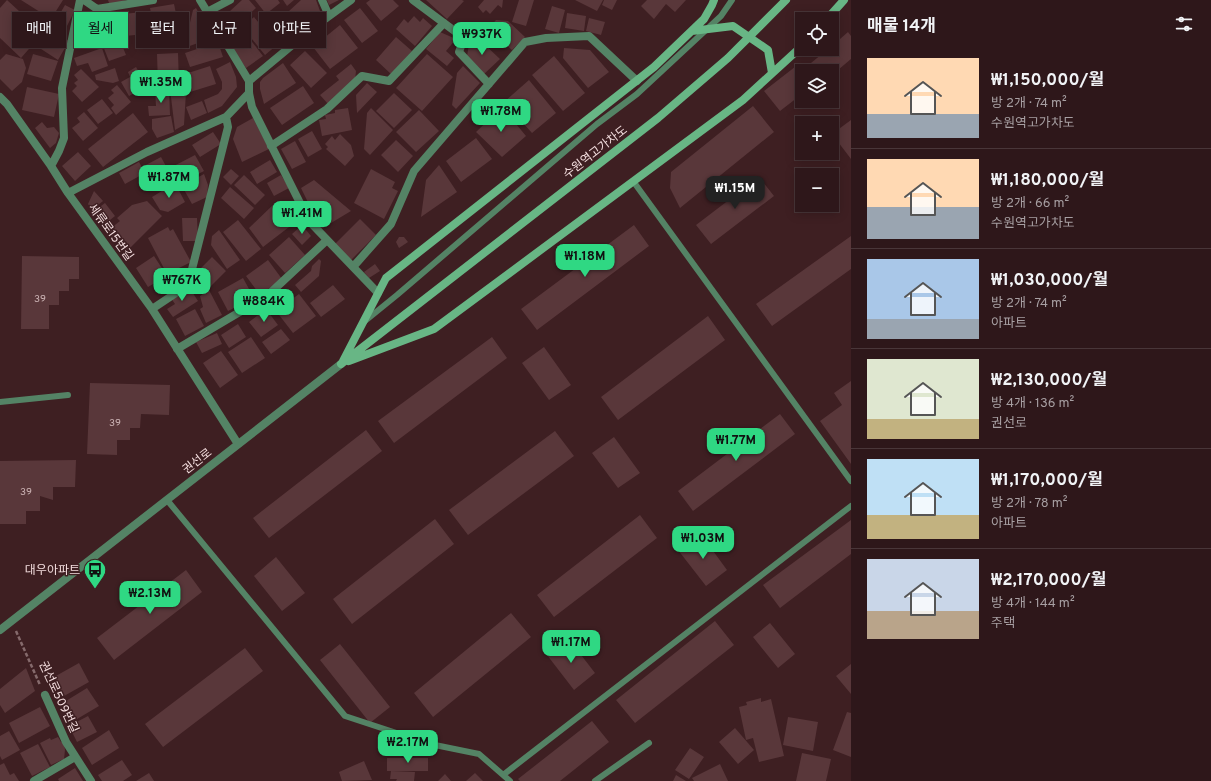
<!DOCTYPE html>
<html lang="ko">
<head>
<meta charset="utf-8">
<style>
	:root { --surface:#2e171a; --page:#3a2427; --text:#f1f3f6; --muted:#a79fa2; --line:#493639; --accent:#2fd883 }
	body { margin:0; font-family:Overpass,"Noto Sans KR",sans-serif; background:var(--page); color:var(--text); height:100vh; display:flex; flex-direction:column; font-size:15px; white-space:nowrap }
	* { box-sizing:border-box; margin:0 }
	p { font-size:13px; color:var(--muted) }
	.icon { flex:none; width:22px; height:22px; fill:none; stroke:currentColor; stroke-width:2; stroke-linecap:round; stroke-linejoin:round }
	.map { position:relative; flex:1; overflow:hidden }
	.details { display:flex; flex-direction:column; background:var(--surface); width:360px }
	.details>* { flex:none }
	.top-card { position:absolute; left:12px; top:12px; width:380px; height:36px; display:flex; gap:8px }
	.tools { position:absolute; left:795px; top:12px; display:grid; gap:8px }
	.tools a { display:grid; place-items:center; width:44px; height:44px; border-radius:0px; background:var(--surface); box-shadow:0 2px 10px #0003,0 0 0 1px var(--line); font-size:20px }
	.price { position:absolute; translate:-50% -34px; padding:0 9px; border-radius:8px; background:var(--accent); color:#111; font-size:13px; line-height:26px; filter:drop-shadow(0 1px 2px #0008) }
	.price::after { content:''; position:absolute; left:50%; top:24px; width:12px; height:9px; margin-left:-6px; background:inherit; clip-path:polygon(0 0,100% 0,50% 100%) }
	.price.active { background:#222; color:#fff }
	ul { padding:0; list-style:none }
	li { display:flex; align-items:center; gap:12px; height:100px; padding:0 16px }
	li+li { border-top:1px solid var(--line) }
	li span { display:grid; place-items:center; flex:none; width:112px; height:80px; border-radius:0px; color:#555 }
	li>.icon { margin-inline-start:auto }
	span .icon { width:48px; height:48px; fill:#fffc; stroke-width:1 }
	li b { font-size:17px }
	h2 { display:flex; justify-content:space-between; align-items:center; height:48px; padding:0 16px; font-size:17px }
	.tag { padding:0 14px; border-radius:0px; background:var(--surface); box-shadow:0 2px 10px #0003,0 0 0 1px var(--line); font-size:14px; line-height:36px }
	.tag.active { background:var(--accent); color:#111 }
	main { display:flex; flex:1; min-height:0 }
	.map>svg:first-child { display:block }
	.building { fill:#59373a }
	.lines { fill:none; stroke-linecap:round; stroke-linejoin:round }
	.path { stroke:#856a6c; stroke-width:2.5; stroke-dasharray:4 2; stroke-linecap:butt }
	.service { stroke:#548365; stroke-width:6 }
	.minor { stroke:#548365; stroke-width:8 }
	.tertiary { stroke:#548365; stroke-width:8 }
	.secondary { stroke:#68b685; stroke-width:8 }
	.labels { text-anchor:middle; stroke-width:3; stroke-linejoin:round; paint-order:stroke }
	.number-label { font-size:10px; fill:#ccb4b5 }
	.street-label { font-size:12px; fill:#f3ddde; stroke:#3e1f22 }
	.poi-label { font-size:12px; fill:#f3ddde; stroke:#3e1f22; text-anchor:end }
</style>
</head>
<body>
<main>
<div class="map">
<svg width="851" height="781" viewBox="0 0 851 781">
	<rect width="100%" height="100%" fill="#3e1f22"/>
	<path class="building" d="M7,0L43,33L21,58L0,38V8Z
		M21,0H63L51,19Z
		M108,0H126L110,6Z
		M242,0H249L256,8L227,35L217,23Z
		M255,0H278L280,3L266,14Z
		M283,0H294L287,6Z
		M301,0H316L320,11L304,27L289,11Z
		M327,0H339L329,5Z
		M370,0H393L399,6L381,21L366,3Z
		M426,0H462L464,1L447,19Z
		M484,0H503L502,8L498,5L490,14L486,10L483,13L478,7Z
		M519,0H534L526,26L512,22Z
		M575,0H603L597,11Z
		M604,0H617L612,10L602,5Z
		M647,0H686L675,12L666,4L654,19L641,6Z
		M174,4L180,33L156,38L150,8Z
		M65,5L75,10L66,28L55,22Z
		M552,6L565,10L559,33L545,29Z
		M196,8L212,38L184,48L193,10Z
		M360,8L378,31L362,43L344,20Z
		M143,12L145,34L115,37L113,15Z
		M567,13L586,16L584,31L565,28Z
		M97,16L100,35L79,38L80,22Z
		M414,16L420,22L423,18L432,26L415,46L396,29L404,19L408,23Z
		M254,17L277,45L265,55L242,27Z
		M589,18L605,22L601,35L586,31Z
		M496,20L508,21L525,37L512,50L488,29Z
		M340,25L358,48L330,69L313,47Z
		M49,29L69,41L58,60L38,47Z
		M243,30L263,56L246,68L227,42Z
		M440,32L456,39L446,51L454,58L447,66L426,49Z
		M848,32L851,36V59L832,75V71H818L811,63L828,49H832V46Z
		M113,36L115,42L120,40L126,55L109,61L101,41Z
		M396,37L412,51L391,74L376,60Z
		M470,39L482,42L500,59L483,75L467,56Z
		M218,42L223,57L190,67L185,53Z
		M102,48L108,66L92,72L88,63L77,66L74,58Z
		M564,48L590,50L609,72L588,88L563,58Z
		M305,51L327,73L311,88L290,65Z
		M178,53L179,84L158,85L157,54Z
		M6,54L23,59L26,68L22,82L12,91L0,79V60Z
		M33,54L58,61L51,81L27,74Z
		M427,54L453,77L422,111L396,88Z
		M554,56L585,93L563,111L532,75Z
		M230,62L236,77L237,87L222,106L208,113L204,100L218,94L222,89V82L216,69Z
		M283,63L296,83L264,104L260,89V82L263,78Z
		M800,63L806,71H802V94L780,111L764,91Z
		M351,64L356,71L355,80L328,104L320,95L339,80L336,76Z
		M210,66L216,84L190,92L185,74Z
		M463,66L480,83L456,109L452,105L457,73Z
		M136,67L147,86L129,96L121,82L130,77L128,72Z
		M115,68L119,81L113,83L96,80L95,75Z
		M81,69L99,87L82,102L72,91L77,86L74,83L78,80L74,75Z
		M529,80L556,113L532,133L504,102Z
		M367,83L377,92L357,113L356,95Z
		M117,85L131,102L116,115L111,108L114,105L108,98L114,93L111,90Z
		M303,86L314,103L282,125L270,108Z
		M27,87L59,94L54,117L22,110Z
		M169,89L170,115L149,116L148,106H156L155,90Z
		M170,89L186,92L184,125L175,130Z
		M394,93L412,110L394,128L376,111Z
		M102,99L113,113L98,124L87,110Z
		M202,101L207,113L191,120L186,107Z
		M753,106L774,132L680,208L670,188L671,172Z
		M502,107L526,136L502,157L476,132Z
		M348,108L352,130L322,136L319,120L326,119L325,115L335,113V110Z
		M371,108L393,130L370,155L364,149L367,113Z
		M419,110L439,131L416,152L396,132Z
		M84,112L98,128L83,141L72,128L80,122L77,118Z
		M133,113L148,132L103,167L88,149Z
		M171,116L174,132L157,138L152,129V119Z
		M253,118L269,149L242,162L233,139L237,127Z
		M851,120V159L832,134Z
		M42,122L47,128L54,127L59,133L56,143L50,148L35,128Z
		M312,131L322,149L308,157L298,139Z
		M213,132L221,144L200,157L192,145Z
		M340,134L351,145L354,156L345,166L326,149L328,147L325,144L332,136L335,140Z
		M476,138L492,159L461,182L446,161Z
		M396,140L413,156L398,172L381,155Z
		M295,141L306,162L292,169L281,149Z
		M78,152L91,166L75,181L62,166Z
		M195,155L204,171L179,184L170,168Z
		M161,157L174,181L158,190L144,166Z
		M270,160L277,172L257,184L250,172Z
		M139,162L145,173L125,184L119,173Z
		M439,165L457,192L421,217L426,180Z
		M231,169L239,176L231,185L223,177Z
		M371,169L395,182L392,188L398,191L384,219L354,203Z
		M204,174L208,185L207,197L192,204L182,186Z
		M244,175L265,195L255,205L234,185Z
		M281,175L289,188L274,196L267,183Z
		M759,177L774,196L711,244L696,225Z
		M314,180L351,211L321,229L301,188Z
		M175,183L185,202L168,212L160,210L152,197Z
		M230,187L254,208L244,219L221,198Z
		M94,191L103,201L92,210L88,204Z
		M147,201L162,216L126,252L106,232L120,221L117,218L132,205Z
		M105,203L115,216L104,225L93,212Z
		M274,204L293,224L263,247L249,228Z
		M182,218H197L198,241H183Z
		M360,219L376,235L351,260L335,244Z
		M238,220L261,249L246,261L223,232Z
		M302,225L311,236L302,245L292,234Z
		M634,225L649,246L537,330L521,309Z
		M168,227L170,231L173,229L191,262L167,274L148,238Z
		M219,230L240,260L227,269L211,245L212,236Z
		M851,236V269L772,326L756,304Z
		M289,237L305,255L285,273L269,255Z
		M399,237H404L408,242L399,248L396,242Z
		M22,256L79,257V279H69V291H59V305H49V329H21Z
		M154,256L167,276L148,287L136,268Z
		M212,257L226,271L205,292L200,284L199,270Z
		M319,259L321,261L319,276L301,292L295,285L311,271L312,266Z
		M268,260L282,279L260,295L246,276Z
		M375,264L380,271L369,278L364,272Z
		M243,278L254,298L228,311L218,292Z
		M333,285L345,299L321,317L310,303Z
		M189,287L198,301L173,317L167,309L175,304L171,298Z
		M209,290L222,315L206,323L200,309L203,307L200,296Z
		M299,294L316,316L293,333L276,311Z
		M195,309L204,326L185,336L176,319Z
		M266,309L278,325L261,337L249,322Z
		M708,316L725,340L618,420L601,397Z
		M238,324L246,337L229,348L221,335Z
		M281,329L290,340L271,354L262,342Z
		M217,333L222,344L202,353L196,342Z
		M251,337L265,358L242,373L228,352Z
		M492,337L507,358L394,443L378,421Z
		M544,347L571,385L549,400L522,363Z
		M221,351L238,375L220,388L203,363Z
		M851,381V464L820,421L842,405L834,393Z
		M90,383L170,385L169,415L141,414L140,428H130V440H117V455L87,454Z
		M780,414L795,434L693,511L678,491Z
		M366,430L382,451L269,538L253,518Z
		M555,431L574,456L468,535L449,510Z
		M614,437L640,473L618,488L592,453Z
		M76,460L75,487H53V500L40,496V511H26V524H0V461Z
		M640,515L657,538L554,617L537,595Z
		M435,519L454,544L352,624L333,599Z
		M851,520V554L780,608L763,585Z
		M700,533L727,570L706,586L678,550Z
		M276,557L305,593L282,611L254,576Z
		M186,570L202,592L114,660L97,638Z
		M511,613L531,637L433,717L414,693Z
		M715,621L734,645L635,723L616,700Z
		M770,623L795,654L778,668L753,637Z
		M568,638L595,673L574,690L547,655Z
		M340,644L390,707L370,723L320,660Z
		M245,648L263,671L163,747L145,724Z
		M79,663L89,682L64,696L54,677Z
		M851,664V694L836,676Z
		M26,668L35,691L5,713L0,705V689Z
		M87,688L99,706L72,722L61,704Z
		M761,698V702L771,699L784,756L759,762L753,738L746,740L739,707L747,705L746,702Z
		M40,707L50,726L19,743L9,723Z
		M847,712L851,713V757L833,750Z
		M88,716L97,732L77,742L69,726Z
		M788,717L818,722L813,751L783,745Z
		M592,721L609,742L560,781H520L518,779Z
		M735,728L754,750L738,764L719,742Z
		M109,730L119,748L92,765L82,748Z
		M9,731L20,750L2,760L0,756V736Z
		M58,737L61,742H64L65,750L64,759L51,765L40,743L50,738L51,740Z
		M38,744L50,767L32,776L20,753Z
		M690,748L704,757L689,779L675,770Z
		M802,753L831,759L826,781H796Z
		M387,758H428V771H387Z
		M122,760L132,775L123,781H102L98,775Z
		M364,761L372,780L342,781L339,772Z
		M4,763L10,775L14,773L19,781H0V765Z
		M720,764L728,781H694L692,778Z
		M75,768L83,781H59L58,779Z
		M391,771L415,772L414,781H396L397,779H390Z
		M149,773L154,781H136Z
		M475,773L483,781H466Z
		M445,774L451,781H438Z
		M676,775L686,781H673Z"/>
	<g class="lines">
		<path class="path" d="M16,631L40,685"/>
		<path class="service" d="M633,181L851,481
			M365,321L397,295L597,124L637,94L721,16L732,0
			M0,402L68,395
			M167,500L345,716L430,744L479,754L510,781
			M503,775L851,506
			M595,781L649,743"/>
		<path class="minor" d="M84,0L97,9L153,0
			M200,0L249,81
			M322,0L329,16
			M351,0L314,27L249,81V93L252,107L309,221L378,293
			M413,0L464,38L459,52L489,84
			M207,12L230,0
			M0,97L7,104L51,166L68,193L152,309L238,444
			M271,146L327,109L362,76L389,81L444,23
			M51,166L59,151L64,138L62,88L80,0
			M68,193L147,152L226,117L249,93
			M353,267L391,224L414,171L525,42L546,38L589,36L637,81
			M152,309L188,285L228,127L226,117
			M177,349L267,296L327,240
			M45,695L66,742L91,781
			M34,781L75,757"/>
		<path class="tertiary" d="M0,630L341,364"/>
		<path class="secondary" d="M827,19L844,0
			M692,31L733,26L768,50L772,73
			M343,361L386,278L654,67L704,19L712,5L714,0
			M349,361L434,329L743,100L802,46
			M341,364L658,118L728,58L786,0"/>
	</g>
	<defs>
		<g id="bus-pin" transform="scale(1.15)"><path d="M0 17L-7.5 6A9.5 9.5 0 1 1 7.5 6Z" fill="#2fd883" stroke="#3e1f22"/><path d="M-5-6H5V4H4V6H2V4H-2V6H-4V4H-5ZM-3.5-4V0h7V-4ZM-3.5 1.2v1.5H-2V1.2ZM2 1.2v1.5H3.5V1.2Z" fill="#111"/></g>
	</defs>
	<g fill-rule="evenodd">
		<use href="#bus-pin" x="95" y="570"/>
	</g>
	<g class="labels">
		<g class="number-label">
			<text x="40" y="302">39</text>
			<text x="115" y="426">39</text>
			<text x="26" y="495">39</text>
		</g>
		<g class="street-label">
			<text transform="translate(595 152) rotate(-38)" y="4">수원역고가차도</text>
			<text transform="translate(111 232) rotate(54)" y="4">세류로15번길</text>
			<text transform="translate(197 461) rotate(-38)" y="4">권선로</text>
			<text transform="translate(59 697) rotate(65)" y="4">권선로509번길</text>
		</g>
		<g class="poi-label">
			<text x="80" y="574">대우아파트</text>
		</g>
	</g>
</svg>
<div class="tools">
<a><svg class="icon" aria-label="locate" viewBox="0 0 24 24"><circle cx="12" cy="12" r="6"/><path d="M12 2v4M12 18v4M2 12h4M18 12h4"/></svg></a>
<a><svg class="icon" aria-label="layers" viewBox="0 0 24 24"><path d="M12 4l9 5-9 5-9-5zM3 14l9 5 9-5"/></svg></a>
<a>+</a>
<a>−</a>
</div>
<b class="price" style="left:482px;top:56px">₩937K</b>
<b class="price" style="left:161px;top:104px">₩1.35M</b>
<b class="price" style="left:501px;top:133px">₩1.78M</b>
<b class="price" style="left:169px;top:199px">₩1.87M</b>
<b class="price active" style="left:735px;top:210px">₩1.15M</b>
<b class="price" style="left:302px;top:235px">₩1.41M</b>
<b class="price" style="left:585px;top:278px">₩1.18M</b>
<b class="price" style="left:182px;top:302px">₩767K</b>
<b class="price" style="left:264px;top:323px">₩884K</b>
<b class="price" style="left:736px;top:462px">₩1.77M</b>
<b class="price" style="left:703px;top:560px">₩1.03M</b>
<b class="price" style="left:150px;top:615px">₩2.13M</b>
<b class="price" style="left:571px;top:664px">₩1.17M</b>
<b class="price" style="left:408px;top:764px">₩2.17M</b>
<div class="top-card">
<a class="tag">매매</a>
<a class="tag active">월세</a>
<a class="tag">필터</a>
<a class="tag">신규</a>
<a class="tag">아파트</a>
</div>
</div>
<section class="details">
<h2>매물 14개<svg class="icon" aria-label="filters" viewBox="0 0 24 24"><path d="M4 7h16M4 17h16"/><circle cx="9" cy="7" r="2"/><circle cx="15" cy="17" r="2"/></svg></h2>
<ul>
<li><span style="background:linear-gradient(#ffd9b3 70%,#9aa5b1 0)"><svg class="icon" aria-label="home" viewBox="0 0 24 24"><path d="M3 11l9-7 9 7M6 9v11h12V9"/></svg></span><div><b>₩1,150,000/월</b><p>방 2개 · 74 m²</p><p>수원역고가차도</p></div></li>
<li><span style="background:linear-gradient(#ffd9b3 60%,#9aa5b1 0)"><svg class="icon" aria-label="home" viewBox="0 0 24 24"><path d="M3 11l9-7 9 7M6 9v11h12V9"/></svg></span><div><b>₩1,180,000/월</b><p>방 2개 · 66 m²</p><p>수원역고가차도</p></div></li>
<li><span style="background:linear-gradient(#a9c7e8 75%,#9aa5b1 0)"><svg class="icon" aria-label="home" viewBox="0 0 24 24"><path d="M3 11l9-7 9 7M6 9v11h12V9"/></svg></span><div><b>₩1,030,000/월</b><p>방 2개 · 74 m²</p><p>아파트</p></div></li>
<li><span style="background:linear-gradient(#dfe7d0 75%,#c2b280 0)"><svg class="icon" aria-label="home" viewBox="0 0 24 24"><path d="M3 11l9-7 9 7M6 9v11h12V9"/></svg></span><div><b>₩2,130,000/월</b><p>방 4개 · 136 m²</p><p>권선로</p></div></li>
<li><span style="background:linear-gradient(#bfe0f5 70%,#c2b280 0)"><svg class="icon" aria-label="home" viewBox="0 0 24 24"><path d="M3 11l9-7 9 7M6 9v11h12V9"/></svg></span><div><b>₩1,170,000/월</b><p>방 2개 · 78 m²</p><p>아파트</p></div></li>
<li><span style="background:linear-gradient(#c9d6e8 65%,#b9a48a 0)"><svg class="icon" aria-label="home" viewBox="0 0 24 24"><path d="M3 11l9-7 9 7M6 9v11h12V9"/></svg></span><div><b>₩2,170,000/월</b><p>방 4개 · 144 m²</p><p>주택</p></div></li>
</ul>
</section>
</main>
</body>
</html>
